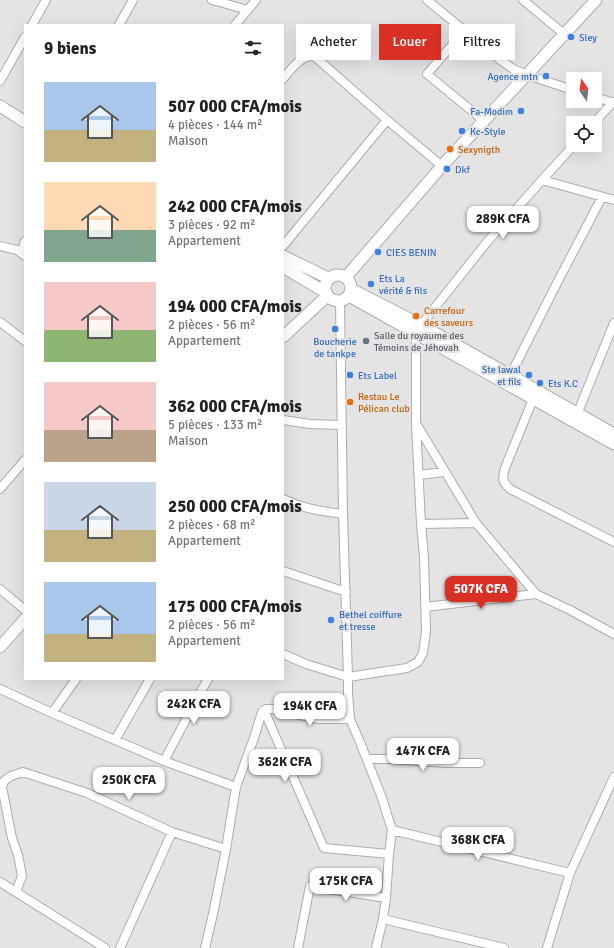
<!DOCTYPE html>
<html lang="fr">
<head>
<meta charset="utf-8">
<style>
	:root { --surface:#fff; --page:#f2f2f2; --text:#222; --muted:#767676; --accent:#d93025 }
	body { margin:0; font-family:Signika,sans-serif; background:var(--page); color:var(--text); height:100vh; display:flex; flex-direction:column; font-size:15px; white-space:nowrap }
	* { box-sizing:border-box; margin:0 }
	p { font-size:13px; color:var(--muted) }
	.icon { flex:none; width:22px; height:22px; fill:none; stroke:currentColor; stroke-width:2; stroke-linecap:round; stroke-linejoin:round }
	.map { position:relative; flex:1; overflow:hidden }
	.sheet { position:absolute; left:24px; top:24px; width:260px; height:656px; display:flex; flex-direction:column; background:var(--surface); border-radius:0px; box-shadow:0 4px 16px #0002 }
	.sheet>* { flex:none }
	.banner { position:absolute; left:296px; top:24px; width:258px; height:36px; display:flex; gap:8px }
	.needle { width:26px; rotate:346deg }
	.fabs { position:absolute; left:566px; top:72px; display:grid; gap:8px }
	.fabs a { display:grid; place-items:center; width:36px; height:36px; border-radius:0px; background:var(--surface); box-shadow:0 4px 16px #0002; font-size:20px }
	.price { position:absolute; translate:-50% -34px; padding:0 9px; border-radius:8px; background:#fff; color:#222; font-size:13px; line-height:26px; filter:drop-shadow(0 1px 2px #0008) }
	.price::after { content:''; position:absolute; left:50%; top:24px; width:12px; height:9px; margin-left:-6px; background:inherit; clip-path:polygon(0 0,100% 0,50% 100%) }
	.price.current { background:var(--accent); color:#fff }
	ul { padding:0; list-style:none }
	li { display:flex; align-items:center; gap:12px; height:100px; padding:0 20px }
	li span { display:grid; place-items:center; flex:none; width:112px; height:80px; border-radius:0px; color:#555 }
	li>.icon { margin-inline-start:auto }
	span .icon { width:48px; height:48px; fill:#fffc; stroke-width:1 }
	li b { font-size:17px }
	h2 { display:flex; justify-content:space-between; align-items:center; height:48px; padding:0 20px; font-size:17px }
	.tag { padding:0 14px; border-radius:0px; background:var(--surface); box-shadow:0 4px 16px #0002; font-size:14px; line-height:36px }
	.tag.current { background:var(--accent); color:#fff }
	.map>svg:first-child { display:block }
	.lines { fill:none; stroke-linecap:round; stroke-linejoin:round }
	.street-casing { stroke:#abacad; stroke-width:10 }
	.secondary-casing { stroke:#abacad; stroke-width:13 }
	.street { stroke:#fff; stroke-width:8 }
	.secondary { stroke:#fff; stroke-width:11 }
	.shop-dot { fill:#3f7fe0; stroke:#e4e4e5; stroke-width:1.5 }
	.food-dot { fill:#e8710a; stroke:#e4e4e5; stroke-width:1.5 }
	.worship-dot { fill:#6b7280; stroke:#e4e4e5; stroke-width:1.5 }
	.labels { text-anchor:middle; stroke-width:4; stroke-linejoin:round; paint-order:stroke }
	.shop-label { font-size:10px; fill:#366cbe; stroke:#e4e4e5; text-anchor:start }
	.food-label { font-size:10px; fill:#c56008; stroke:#e4e4e5; text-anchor:start }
	.worship-label { font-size:10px; fill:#5b616d; stroke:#e4e4e5; text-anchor:start }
</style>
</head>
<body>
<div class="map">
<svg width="614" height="948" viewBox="0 0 614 948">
	<rect width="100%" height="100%" fill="#e4e4e5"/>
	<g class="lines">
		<g class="street-casing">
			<path id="street" d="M212,0L248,10
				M427,0L499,59L513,69L527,75L573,90
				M523,0L564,34
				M32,25L46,0
				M119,25L133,0
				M235,25L256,0
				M465,30L427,74L484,121
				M283,79C291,69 301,55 314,56L387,120L442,166
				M0,81L25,37
				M595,97L614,103
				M594,123L613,102
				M542,180L614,200
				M0,246L17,250L25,256
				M283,246L387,120
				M21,253L25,241
				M340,301L343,514L348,677V693L350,719L360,742L382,798L392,830L389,854L386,898L383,919L376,948
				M0,322L25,341
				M510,376L557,283L602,197
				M533,399L505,468C502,479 502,481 510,489L614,542
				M576,417L614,323
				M283,420L310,424L342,425
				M417,425L476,523L536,594L570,610L614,634
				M419,475L444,472
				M0,489L25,460
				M283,499C304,509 321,511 343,514
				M421,524L476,523
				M283,571L346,592
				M0,589L25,610
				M425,607L536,594
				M283,654L306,664L348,677L407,668L418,662L423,653L426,631L424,557L421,524L416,424V333L421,325L487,242L542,180L574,145
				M0,689L52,713L164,761L236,787
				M264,710L324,848L389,854
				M52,713L76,679
				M115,740L150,679
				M367,759H391L446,763H480
				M164,761L200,693L208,679
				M392,830L570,873
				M0,882L105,948
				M16,892L22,876L18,855L12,838L2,787L4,781L11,776L23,772L87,793L172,832L226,849
				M383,919L504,948
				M120,948L172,832
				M205,948L213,914L226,849L236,787L254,738L262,712L266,709H273L318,719H350
				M298,948L310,886L386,898
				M547,948L570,873L614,777"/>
		</g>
		<g class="secondary-casing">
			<path id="secondary" d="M0,106L25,122
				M283,256L328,278
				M283,267L325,292
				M325 288a13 13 0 1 1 26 0a13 13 0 1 1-26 0Z
				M346,277L442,166L596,0
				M351,289L421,325L614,434
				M349,296L614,444
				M283,337L327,296
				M0,647L25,619"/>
		</g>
		<use href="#street" class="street"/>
		<use href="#secondary" class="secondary"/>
	</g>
	<g class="shop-dot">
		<circle cx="571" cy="37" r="4"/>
		<circle cx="546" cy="76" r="4"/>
		<circle cx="521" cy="111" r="4"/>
		<circle cx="462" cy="131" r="4"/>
		<circle cx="447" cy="169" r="4"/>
		<circle cx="378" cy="252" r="4"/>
		<circle cx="371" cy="284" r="4"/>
		<circle cx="335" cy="329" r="4"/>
		<circle cx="350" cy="375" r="4"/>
		<circle cx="529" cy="375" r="4"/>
		<circle cx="540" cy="383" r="4"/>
		<circle cx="331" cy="620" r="4"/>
	</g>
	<g class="food-dot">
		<circle cx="450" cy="149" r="4"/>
		<circle cx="416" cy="316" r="4"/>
		<circle cx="350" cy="402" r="4"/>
	</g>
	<circle class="worship-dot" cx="366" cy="341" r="4"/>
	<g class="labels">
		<g class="shop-label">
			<text x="579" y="41">Sley</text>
			<text x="538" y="80" text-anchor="end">Agence mtn</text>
			<text x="513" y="115" text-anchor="end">Fa-Modim</text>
			<text x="470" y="135">Kc-Style</text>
			<text x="455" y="173">Dkf</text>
			<text x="386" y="256">CIES BENIN</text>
			<text x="379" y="282">Ets La<tspan x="379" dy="12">vérité &amp; fils</tspan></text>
			<text x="335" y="345" text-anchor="middle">Boucherie<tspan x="335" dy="12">de tankpe</tspan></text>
			<text x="521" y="373" text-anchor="end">Ste lawal<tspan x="521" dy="12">et fils</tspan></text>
			<text x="358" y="379">Ets Label</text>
			<text x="548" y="387">Ets K.C</text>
			<text x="339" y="618">Bethel coiffure<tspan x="339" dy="12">et tresse</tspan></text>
		</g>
		<g class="food-label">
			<text x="458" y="153">Sexynigth</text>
			<text x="424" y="314">Carrefour<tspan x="424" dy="12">des saveurs</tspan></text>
			<text x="358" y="400">Restau Le<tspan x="358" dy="12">Pélican club</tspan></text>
		</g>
		<g class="worship-label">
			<text x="374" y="339">Salle du royaume des<tspan x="374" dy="12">Témoins de Jéhovah</tspan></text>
		</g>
	</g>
</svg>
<div class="fabs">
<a><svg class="needle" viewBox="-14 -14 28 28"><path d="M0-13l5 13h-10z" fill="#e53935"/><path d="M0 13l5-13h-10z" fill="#767676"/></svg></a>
<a><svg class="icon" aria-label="locate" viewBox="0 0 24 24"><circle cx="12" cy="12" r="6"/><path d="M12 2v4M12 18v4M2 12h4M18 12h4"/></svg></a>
</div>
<b class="price" style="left:503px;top:240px">289K CFA</b>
<b class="price current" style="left:481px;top:610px">507K CFA</b>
<b class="price" style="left:194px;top:725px">242K CFA</b>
<b class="price" style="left:310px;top:727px">194K CFA</b>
<b class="price" style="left:423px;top:772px">147K CFA</b>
<b class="price" style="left:285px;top:783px">362K CFA</b>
<b class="price" style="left:129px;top:801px">250K CFA</b>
<b class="price" style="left:478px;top:861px">368K CFA</b>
<b class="price" style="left:346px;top:902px">175K CFA</b>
<div class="banner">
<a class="tag">Acheter</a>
<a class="tag current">Louer</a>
<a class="tag">Filtres</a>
</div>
<section class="sheet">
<h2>9 biens<svg class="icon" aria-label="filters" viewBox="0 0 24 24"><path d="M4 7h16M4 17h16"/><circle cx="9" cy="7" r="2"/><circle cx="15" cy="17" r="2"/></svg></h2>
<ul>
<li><span style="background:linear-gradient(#a9c7e8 60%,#c2b280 0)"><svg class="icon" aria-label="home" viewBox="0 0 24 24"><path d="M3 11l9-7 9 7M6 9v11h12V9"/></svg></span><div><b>507 000 CFA/mois</b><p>4 pièces · 144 m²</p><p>Maison</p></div></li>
<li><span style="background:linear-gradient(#ffd9b3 60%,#7fa58c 0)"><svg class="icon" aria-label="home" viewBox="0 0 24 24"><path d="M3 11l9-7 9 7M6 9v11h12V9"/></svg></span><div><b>242 000 CFA/mois</b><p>3 pièces · 92 m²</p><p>Appartement</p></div></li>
<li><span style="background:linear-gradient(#f6c9c9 60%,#8fb573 0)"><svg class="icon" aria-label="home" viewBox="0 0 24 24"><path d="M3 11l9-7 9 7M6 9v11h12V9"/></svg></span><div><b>194 000 CFA/mois</b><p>2 pièces · 56 m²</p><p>Appartement</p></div></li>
<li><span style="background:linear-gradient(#f6c9c9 60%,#b9a48a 0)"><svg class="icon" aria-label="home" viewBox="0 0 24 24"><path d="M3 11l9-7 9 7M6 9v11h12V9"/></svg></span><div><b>362 000 CFA/mois</b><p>5 pièces · 133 m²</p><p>Maison</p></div></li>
<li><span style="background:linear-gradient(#c9d6e8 60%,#c2b280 0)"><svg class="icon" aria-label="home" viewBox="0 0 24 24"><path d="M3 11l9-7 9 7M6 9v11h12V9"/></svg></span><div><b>250 000 CFA/mois</b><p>2 pièces · 68 m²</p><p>Appartement</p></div></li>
<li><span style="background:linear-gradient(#a9c7e8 65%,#c2b280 0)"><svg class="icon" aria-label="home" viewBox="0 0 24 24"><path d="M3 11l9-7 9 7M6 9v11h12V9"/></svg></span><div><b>175 000 CFA/mois</b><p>2 pièces · 56 m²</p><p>Appartement</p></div></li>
</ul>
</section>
</div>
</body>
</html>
